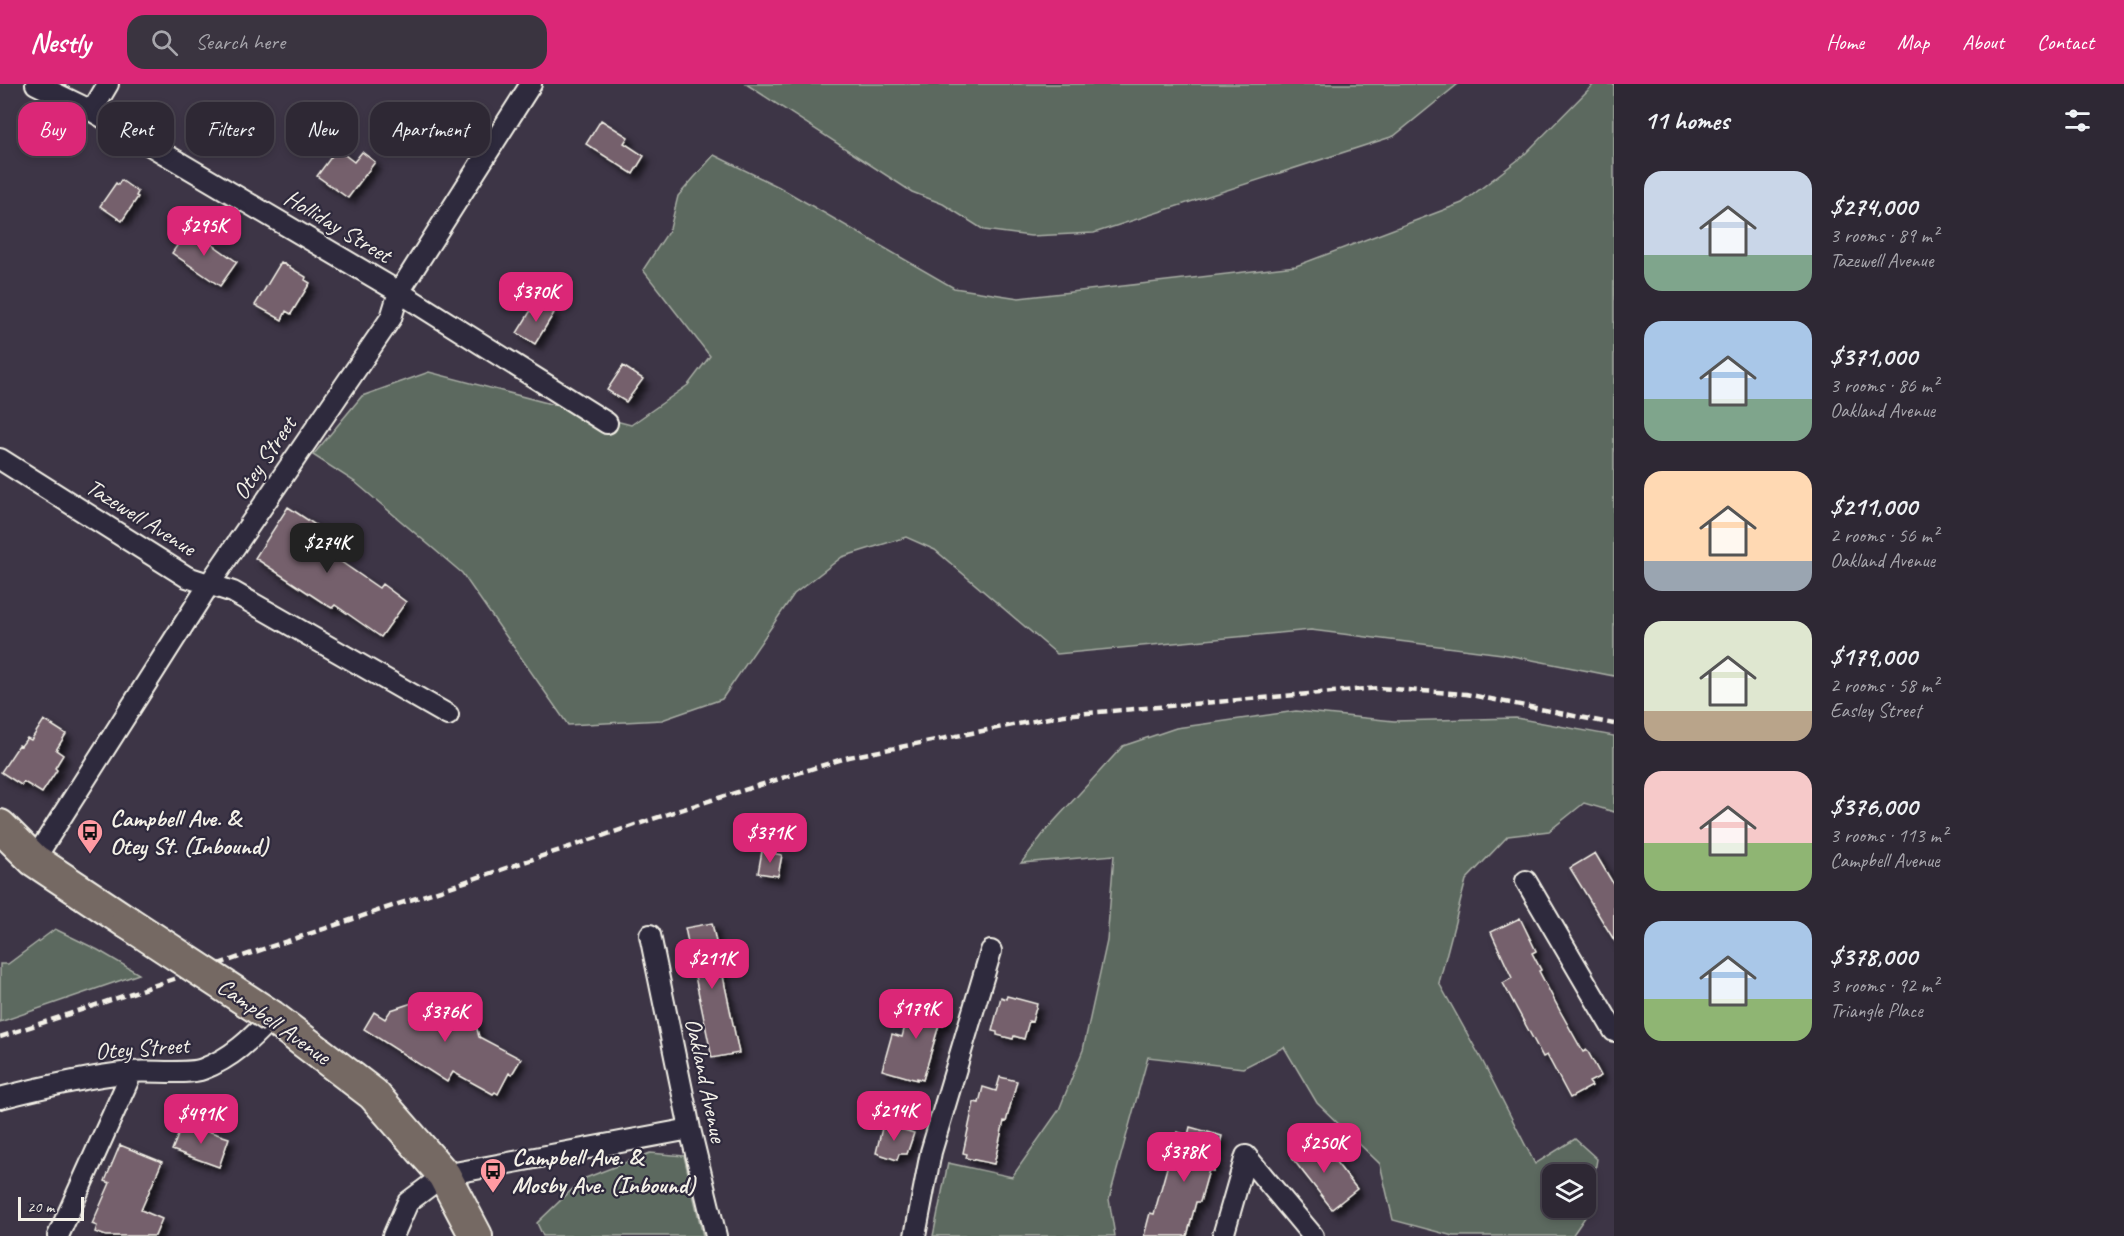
<!DOCTYPE html>
<html lang="en">
<head>
<meta charset="utf-8">
<style>
	:root { --surface:#2e2834; --page:#3a3440; --text:#f1f3f6; --muted:#a7a6ac; --line:#49444f; --accent:#db2777 }
	body { margin:0; font-family:Caveat,sans-serif; background:var(--page); color:var(--text); height:100vh; display:flex; flex-direction:column; font-size:22px; white-space:nowrap }
	* { box-sizing:border-box; margin:0 }
	p { font-size:20px; color:var(--muted) }
	.icon { flex:none; width:33px; height:33px; fill:none; stroke:currentColor; stroke-width:2; stroke-linecap:round; stroke-linejoin:round }
	.map { position:relative; flex:1; overflow:hidden }
	.details { display:flex; flex-direction:column; background:var(--surface); width:510px }
	.details>* { flex:none }
	.banner { position:absolute; left:18px; top:18px; width:570px; height:54px; display:flex; gap:12px }
	.controls { position:absolute; left:1542px; top:1080px; display:grid; gap:12px }
	.controls a { display:grid; place-items:center; width:54px; height:54px; border-radius:12px; background:var(--surface); box-shadow:0 3px 9px #0003,0 0 0 2px var(--line); font-size:30px }
	.scale { position:absolute; left:18px; bottom:15px; width:66px; box-sizing:border-box; padding-left:6px; border:3px solid #f4f1e8; border-top:0; font-size:16px; line-height:21px; white-space:nowrap; color:#f4f1e8; -webkit-text-stroke:4px #2f2a3d; paint-order:stroke }
	.price { position:absolute; translate:-50% -51px; padding:0 14px; border-radius:12px; background:var(--accent); color:#fff; font-size:20px; line-height:39px; filter:drop-shadow(0 2px 3px #0008) }
	.price::after { content:''; position:absolute; left:50%; top:36px; width:18px; height:14px; margin-left:-9px; background:inherit; clip-path:polygon(0 0,100% 0,50% 100%) }
	.price.active { background:#222; color:#fff }
	ul { padding:0; list-style:none }
	li { display:flex; align-items:center; gap:18px; height:150px; padding:0 30px }
	li span { display:grid; place-items:center; flex:none; width:168px; height:120px; border-radius:18px; color:#555 }
	li>.icon { margin-inline-start:auto }
	span .icon { width:72px; height:72px; fill:#fffc; stroke-width:1 }
	li b { font-size:26px }
	h2 { display:flex; justify-content:space-between; align-items:center; height:72px; padding:0 30px; font-size:26px }
	.pill { padding:0 21px; border-radius:18px; background:var(--surface); box-shadow:0 3px 9px #0003,0 0 0 2px var(--line); font-size:21px; line-height:54px }
	.pill.active { background:var(--accent); color:#fff }
	header { display:flex; align-items:center; gap:36px; box-sizing:border-box; height:84px; padding:0 30px; background:var(--accent); color:#fff }
	header strong { font-size:28px }
	nav { display:flex; gap:33px; margin-inline-start:auto; font-size:21px }
	.search { width:420px; height:54px; background:var(--page); display:flex; align-items:center; gap:15px; box-sizing:border-box; padding:0 21px; border-radius:18px; color:var(--muted); font-size:22px }
	main { display:flex; flex:1; min-height:0 }
	.map>svg:first-child { display:block }
	.green { fill:#5b695f; stroke:#a8ada4; stroke-width:1.5; fill-rule:evenodd }
	.building { fill:#75616c; stroke:#f4f1e8; stroke-width:1.5; filter:url(#shadow) }
	.lines { fill:none; stroke-linecap:round; stroke-linejoin:round }
	.street-casing { stroke:#f4f1e8; stroke-width:24 }
	.primary-casing { stroke:#f4f1e8; stroke-width:36 }
	.street { stroke:#2f2a3d; stroke-width:20 }
	.primary { stroke:#756964; stroke-width:32 }
	.rail { stroke:#f4f1e8; stroke-width:4.5; stroke-dasharray:9 4.5; stroke-linecap:butt }
	.primary-bridge-casing { stroke:#f4f1e8; stroke-width:36; stroke-linecap:butt }
	.primary-bridge { stroke:#756964; stroke-width:32 }
	.labels { text-anchor:middle; stroke-width:4.5; stroke-linejoin:round; paint-order:stroke }
	.street-label { font-size:24px; fill:#f4f1e8; stroke:#2f2a3d }
	.poi-label { font-size:24px; font-weight:bold; fill:#f4f1e8; stroke:#2f2a3d; text-anchor:start }
</style>
</head>
<body>
<header>
<strong>Nestly</strong>
<div class="search"><svg class="icon" aria-label="search" viewBox="0 0 24 24"><circle cx="10" cy="10" r="6"/><path d="M15 15l6 6"/></svg>Search here</div>
<nav><a>Home</a><a>Map</a><a>About</a><a>Contact</a></nav>
</header>
<main>
<div class="map">
<svg width="1614" height="1152" viewBox="0 0 1614 1152">
	<defs>
		<filter id="shadow"><feDropShadow dx="5.5" dy="5.5" stdDeviation="3" flood-color="#0009"/></filter>
	</defs>
	<rect width="100%" height="100%" fill="#3d3546"/>
	<filter id="ink" filterUnits="userSpaceOnUse"><feTurbulence type="fractalNoise" baseFrequency=".0167" numOctaves="2"/><feDisplacementMap in="SourceGraphic" scale="12" xChannelSelector="R" yChannelSelector="G"/><feConvolveMatrix kernelMatrix="1 2 1 2 8 2 1 2 1" color-interpolation-filters="sRGB"/></filter>
	<g filter="url(#ink)">
		<path class="green" d="M746,0H1458L1394,52L1094,149L1031,152L984,146L943,120L912,108Z
			M1594,0H1614V592L1502,570L1311,546L1057,570L935,466L906,453L842,473L794,510L722,615L662,636L568,641L462,489L355,398L313,371L362,312L429,288L631,341L688,301L710,272L643,186L670,145L678,112L714,71L779,103L954,204L1019,214L1296,182L1462,119L1523,72Z
			M1296,627L1394,637L1516,634L1614,652V728L1584,719L1549,747L1508,752L1466,796L1439,899L1483,978L1535,1080L1575,1055L1597,1075L1588,1129L1572,1152H1453L1393,1136L1380,1080L1317,1019L1284,963L1243,984L1148,973L1109,1115L1115,1152H933L948,1079L1012,1093L1059,1026L1083,966L1107,857L1114,771L1021,779L1047,745L1123,662L1176,644ZM1552,1090H1586V1124H1552Z
			M55,845L98,866L139,890L0,938V880H8Z
			M650,1069L684,1072L703,1152H543L537,1139L583,1095Z"/>
		<path class="building" d="M601,36L628,53L624,59L644,72L633,90L586,60Z
			M337,65L354,78L362,68L375,78L348,114L317,92Z
			M121,96L138,108L136,112L138,113L122,137L100,122L116,99L118,101Z
			M189,144L237,178L220,202L172,169Z
			M281,178L306,193L305,196L310,199L291,230L286,227L282,236L255,221Z
			M536,218L554,229L535,260L517,249Z
			M623,282L643,295L626,318L607,306Z
			M288,423L320,444L311,457L379,504L382,500L406,518L381,553L335,521L332,524L325,520L255,474Z
			M44,636L66,650L56,666L63,671L55,684L57,686L42,709L24,698L21,701L1,688L19,661L21,662L27,654L31,656Z
			M762,767L782,771L778,792L758,789Z
			M1595,769L1614,801V856L1570,784Z
			M1520,834L1536,867L1532,869L1541,886L1539,887L1560,927L1583,968L1587,966L1601,992L1589,998L1592,1002L1570,1014L1547,971L1543,973L1503,899L1512,894L1491,848Z
			M712,839L739,969L712,974L685,844Z
			M916,912L949,921L943,942L939,941L923,996L917,994V996L882,986L892,950L902,953L910,924L912,919H914Z
			M1007,912L1037,920L1032,938L1029,937L1024,955L1014,952L1013,955L997,951V948L992,947L1001,913L1006,915Z
			M427,914L444,925L450,915L473,930L479,953L521,975L512,990L509,989L498,1010L495,1008L493,1010L453,988L447,998L364,945L374,928L385,935L391,926Z
			M1000,993L1017,997L1006,1038L1004,1037L994,1080L966,1074L967,1070L963,1069L974,1018L979,1019L983,1003L996,1007Z
			M183,1039L229,1054L219,1083L172,1066Z
			M883,1040L914,1049L907,1070H899L897,1076L876,1069Z
			M1190,1043L1222,1052L1213,1087L1209,1086L1200,1118H1196L1187,1152H1144L1150,1129L1154,1130L1177,1048L1188,1051Z
			M1317,1054L1357,1105L1332,1125L1292,1074Z
			M120,1061L162,1078L141,1126L162,1135L155,1152H106L95,1148L97,1142L92,1140L110,1099L105,1097Z"/>
		<g class="lines">
			<g class="street-casing">
				<path id="street" d="M36,0L92,27L399,208L607,339
					M92,27L108,0
					M0,375L187,493L233,508L448,631
					M34,776L210,499L391,234L399,208L531,0
					M1526,797L1614,947
					M650,851L690,1045L716,1152
					M0,1014C43,1003 86,993 130,988C149,986 188,991 203,985C232,974 251,955 272,933
					M1246,1072L1313,1152
					M58,1152L132,988
					M393,1152L408,1118L444,1091L690,1045
					M915,1152L931,1068L991,867
					M1223,1152L1246,1072"/>
			</g>
			<g class="primary-casing">
				<path id="primary" d="M0,742L34,776L127,838
					M272,933L373,1010L444,1091L476,1152"/>
			</g>
			<use href="#street" class="street"/>
			<use href="#primary" class="primary"/>
			<path class="rail" d="M0,953L674,728L849,673L1064,631L1378,604L1466,610L1614,640"/>
			<g class="primary-bridge-casing">
				<path id="primary-bridge" d="M127,838L272,933"/>
			</g>
			<use href="#primary-bridge" class="primary-bridge"/>
		</g>
	</g>
	<defs>
		<g id="bus-pin" transform="scale(1.35)"><path d="M0 17L-7.5 6A9.5 9.5 0 1 1 7.5 6Z" fill="#ff9aa2" stroke="#2f2a3d"/><path d="M-5-6H5V4H4V6H2V4H-2V6H-4V4H-5ZM-3.5-4V0h7V-4ZM-3.5 1.2v1.5H-2V1.2ZM2 1.2v1.5H3.5V1.2Z" fill="#111"/></g>
	</defs>
	<g fill-rule="evenodd">
		<use href="#bus-pin" x="90" y="748"/>
		<use href="#bus-pin" x="493" y="1087"/>
	</g>
	<g class="labels">
		<g class="street-label">
			<text transform="translate(338 142) rotate(31)" y="8">Holliday Street</text>
			<text transform="translate(264 374) rotate(-56)" y="8">Otey Street</text>
			<text transform="translate(141 433) rotate(32)" y="8">Tazewell Avenue</text>
			<text transform="translate(274 937) rotate(35)" y="8">Campbell Avenue</text>
			<text transform="translate(142 964) rotate(-4)" y="8">Otey Street</text>
			<text transform="translate(706 996) rotate(78)" y="8">Oakland Avenue</text>
		</g>
		<g class="poi-label">
			<text x="110" y="742">Campbell Ave. &amp;<tspan x="110" dy="28">Otey St. (Inbound)</tspan></text>
			<text x="512" y="1081">Campbell Ave. &amp;<tspan x="512" dy="28">Mosby Ave. (Inbound)</tspan></text>
		</g>
	</g>
</svg>
<div class="controls">
<a><svg class="icon" aria-label="layers" viewBox="0 0 24 24"><path d="M12 4l9 5-9 5-9-5zM3 14l9 5 9-5"/></svg></a>
</div>
<div class="scale">20 m</div>
<b class="price" style="left:204px;top:173px">$295K</b>
<b class="price" style="left:536px;top:239px">$370K</b>
<b class="price active" style="left:327px;top:490px">$274K</b>
<b class="price" style="left:770px;top:780px">$371K</b>
<b class="price" style="left:712px;top:906px">$211K</b>
<b class="price" style="left:916px;top:956px">$179K</b>
<b class="price" style="left:445px;top:959px">$376K</b>
<b class="price" style="left:894px;top:1058px">$214K</b>
<b class="price" style="left:201px;top:1061px">$491K</b>
<b class="price" style="left:1324px;top:1090px">$250K</b>
<b class="price" style="left:1184px;top:1099px">$378K</b>
<div class="banner">
<a class="pill active">Buy</a>
<a class="pill">Rent</a>
<a class="pill">Filters</a>
<a class="pill">New</a>
<a class="pill">Apartment</a>
</div>
</div>
<section class="details">
<h2>11 homes<svg class="icon" aria-label="filters" viewBox="0 0 24 24"><path d="M4 7h16M4 17h16"/><circle cx="9" cy="7" r="2"/><circle cx="15" cy="17" r="2"/></svg></h2>
<ul>
<li><span style="background:linear-gradient(#c9d6e8 70%,#7fa58c 0)"><svg class="icon" aria-label="home" viewBox="0 0 24 24"><path d="M3 11l9-7 9 7M6 9v11h12V9"/></svg></span><div><b>$274,000</b><p>3 rooms · 89 m²</p><p>Tazewell Avenue</p></div></li>
<li><span style="background:linear-gradient(#a9c7e8 65%,#7fa58c 0)"><svg class="icon" aria-label="home" viewBox="0 0 24 24"><path d="M3 11l9-7 9 7M6 9v11h12V9"/></svg></span><div><b>$371,000</b><p>3 rooms · 86 m²</p><p>Oakland Avenue</p></div></li>
<li><span style="background:linear-gradient(#ffd9b3 75%,#9aa5b1 0)"><svg class="icon" aria-label="home" viewBox="0 0 24 24"><path d="M3 11l9-7 9 7M6 9v11h12V9"/></svg></span><div><b>$211,000</b><p>2 rooms · 56 m²</p><p>Oakland Avenue</p></div></li>
<li><span style="background:linear-gradient(#dfe7d0 75%,#b9a48a 0)"><svg class="icon" aria-label="home" viewBox="0 0 24 24"><path d="M3 11l9-7 9 7M6 9v11h12V9"/></svg></span><div><b>$179,000</b><p>2 rooms · 58 m²</p><p>Easley Street</p></div></li>
<li><span style="background:linear-gradient(#f6c9c9 60%,#8fb573 0)"><svg class="icon" aria-label="home" viewBox="0 0 24 24"><path d="M3 11l9-7 9 7M6 9v11h12V9"/></svg></span><div><b>$376,000</b><p>3 rooms · 113 m²</p><p>Campbell Avenue</p></div></li>
<li><span style="background:linear-gradient(#a9c7e8 65%,#8fb573 0)"><svg class="icon" aria-label="home" viewBox="0 0 24 24"><path d="M3 11l9-7 9 7M6 9v11h12V9"/></svg></span><div><b>$378,000</b><p>3 rooms · 92 m²</p><p>Triangle Place</p></div></li>
</ul>
</section>
</main>
</body>
</html>
